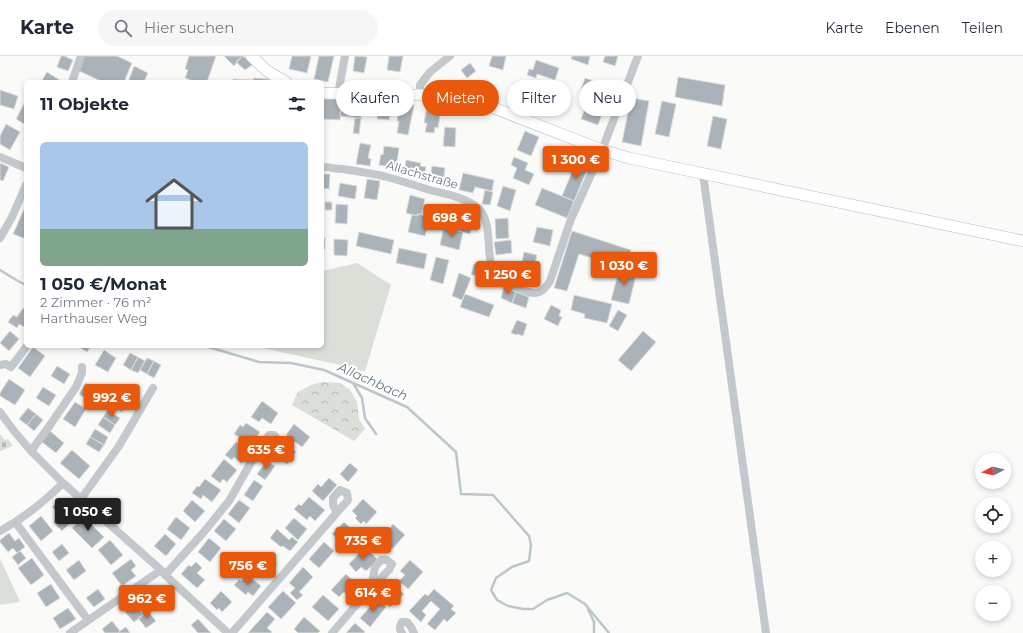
<!DOCTYPE html>
<html lang="de">
<head>
<meta charset="utf-8">
<style>
	:root { --surface:#fff; --page:#f6f6f7; --text:#1f2937; --muted:#747a83; --line:#e0e1e3; --accent:#ea580c }
	body { margin:0; font-family:Montserrat,sans-serif; background:var(--page); color:var(--text); height:100vh; display:flex; flex-direction:column; font-size:15px; white-space:nowrap }
	* { box-sizing:border-box; margin:0 }
	p { font-size:13px; color:var(--muted) }
	.icon { flex:none; width:22px; height:22px; fill:none; stroke:currentColor; stroke-width:2; stroke-linecap:round; stroke-linejoin:round }
	.map { position:relative; flex:1; overflow:hidden }
	.side { position:absolute; left:24px; top:24px; width:300px; height:268px; display:flex; flex-direction:column; background:var(--surface); border-radius:6px; box-shadow:0 2px 6px #0003 }
	.side>* { flex:none }
	.banner { position:absolute; left:336px; top:24px; width:380px; height:36px; display:flex; gap:8px }
	.needle { width:26px; rotate:263deg }
	.controls { position:absolute; left:975px; top:397px; display:grid; gap:8px }
	.controls a { display:grid; place-items:center; width:36px; height:36px; border-radius:50%; background:var(--surface); box-shadow:0 2px 6px #0003; font-size:20px }
	.price { position:absolute; translate:-50% -34px; padding:0 9px; border-radius:4px; background:var(--accent); color:#fff; font-size:13px; line-height:26px; filter:drop-shadow(0 1px 2px #0008) }
	.price::after { content:''; position:absolute; left:50%; top:24px; width:12px; height:9px; margin-left:-6px; background:inherit; clip-path:polygon(0 0,100% 0,50% 100%) }
	.price.current { background:#222; color:#fff }
	ul { padding:0; list-style:none }
	li { display:grid; align-content:center; gap:8px; height:212px; padding:0 16px }
	li+li { border-top:1px solid var(--line) }
	li span { display:grid; place-items:center; height:124px; border-radius:6px; color:#555 }
	li>.icon { margin-inline-start:auto }
	span .icon { width:72px; height:72px; fill:#fffc; stroke-width:1 }
	li b { font-size:17px }
	h2 { display:flex; justify-content:space-between; align-items:center; height:48px; padding:0 16px; font-size:17px }
	.chip { padding:0 14px; border-radius:18px; background:var(--surface); box-shadow:0 2px 6px #0003; font-size:14px; line-height:36px }
	.chip.current { background:var(--accent); color:#fff }
	header { display:flex; align-items:center; gap:24px; box-sizing:border-box; height:56px; padding:0 20px; background:var(--surface); border-bottom:1px solid var(--line) }
	header strong { font-size:19px }
	nav { display:flex; gap:22px; margin-inline-start:auto; font-size:14px }
	.search { width:280px; height:36px; background:var(--page); display:flex; align-items:center; gap:10px; box-sizing:border-box; padding:0 14px; border-radius:22px; color:var(--muted); font-size:15px }
	.map>svg:first-child { display:block }
	.green { fill:#dadfd7 }
	.cemetery { fill:url(#cemetery-stones) }
	.park { fill:url(#park-crowns) }
	.lines { fill:none; stroke-linecap:round; stroke-linejoin:round }
	.stream { stroke:#bbc7cb; stroke-width:2.5 }
	.building { fill:#aab3b9; stroke:#dcdcda }
	.secondary-casing { stroke:#b3babf; stroke-width:12 }
	.street { stroke:#c3c8cc; stroke-width:8 }
	.secondary { stroke:#fff; stroke-width:11 }
	.labels { text-anchor:middle; stroke-width:4; stroke-linejoin:round; paint-order:stroke }
	.street-label { font-size:12px; fill:#657683; stroke:#fff }
	.water-label { font-size:13px; font-style:italic; fill:#60757c; stroke:#fff }
</style>
</head>
<body>
<header>
<strong>Karte</strong>
<div class="search"><svg class="icon" aria-label="search" viewBox="0 0 24 24"><circle cx="10" cy="10" r="6"/><path d="M15 15l6 6"/></svg>Hier suchen</div>
<nav><a>Karte</a><a>Ebenen</a><a>Teilen</a></nav>
</header>
<div class="map">
<svg width="1023" height="577" viewBox="0 0 1023 577">
	<defs>
		<pattern id="cemetery-stones" width="16" height="16" patternUnits="userSpaceOnUse"><rect width="16" height="16" fill="#dadfd7"/><path d="M2 7V4a2 2 0 0 1 4 0v3zM10 15v-3a2 2 0 0 1 4 0v3z" fill="#b4b9b4"/></pattern>
		<pattern id="park-crowns" width="20" height="18" patternUnits="userSpaceOnUse"><rect width="20" height="18" fill="#dadfd7"/><path d="M2 6a3 3 0 1 1 6 0M12 15a3 3 0 1 1 6 0" fill="none" stroke="#b4b9b4"/></pattern>
	</defs>
	<rect width="100%" height="100%" fill="#fafaf8"/>
	<path class="green" d="M357,207L391,229L365,315H359L340,309L254,290H322V215Z
		M0,502L20,546L0,549Z"/>
	<path class="cemetery" d="M0,378L5,384L8,383L13,390L0,395Z"/>
	<path class="park" d="M322,326L340,327L350,334L357,346L359,363L365,373L354,385L292,349L298,336L311,329Z"/>
	<g class="lines">
		<path class="stream" d="M0,214L18,225L26,229
			M205,290L259,306L291,307L324,314L407,351L456,396L461,438L493,439L529,480L531,489L529,505L512,511L496,522L491,534L497,544L508,550L523,553H533L547,544L567,537L585,548L609,577
			M353,327L362,342L365,362L376,378
			M588,553L594,566V577"/>
	</g>
	<path class="building" d="M61,0H64L73,4L68,15L57,11Z
		M84,0H117L132,7L124,26H103L79,15Z
		M189,0H216L207,26H196L185,22L188,14L185,13Z
		M224,0H242L234,10Z
		M242,0H243L252,9L245,14L236,6Z
		M292,0H311L307,17L289,13Z
		M319,0H334L328,26L314,23Z
		M355,0L367,1L364,17L353,15Z
		M389,0H403L400,16L387,14Z
		M492,0H506L503,14L489,10Z
		M572,0H590L588,9L571,3Z
		M605,0H618L615,10L603,6Z
		M536,4L559,12L555,24L537,18L536,22L527,19L529,13L533,14Z
		M470,7L476,15L467,22L461,14Z
		M134,10L148,17L144,26H128Z
		M47,16L61,25V26H41Z
		M678,21L725,29L722,50L675,41Z
		M253,22L269,23V26H253Z
		M585,22L597,26L592,40L580,36Z
		M233,23L253,24V26H233Z
		M519,26L536,32L531,44L515,37Z
		M545,30L561,36L554,53L539,47Z
		M0,34L18,40L14,53L0,49Z
		M631,42L649,45L641,90L622,86Z
		M322,43H341L340,64L322,63Z
		M341,43L363,45L361,62L340,60Z
		M26,44V69L16,63Z
		M662,45L676,48L669,81L655,78Z
		M400,47L414,49L408,79L397,77L399,65H397Z
		M379,48L392,50L389,64L377,63Z
		M427,50L441,52L438,72L435,71L434,77L425,76L427,67H424Z
		M586,50L603,56L598,69L581,63Z
		M713,60L727,63L721,93L707,90Z
		M355,62H361L359,78L353,77Z
		M6,68L20,76L10,94L0,88V80Z
		M445,71L456,72L455,91L443,90Z
		M525,75L539,81L531,100L517,94Z
		M360,87L371,89L368,102L371,103L370,110L356,108Z
		M384,90L399,92L396,112L379,109L381,98L383,99Z
		M514,101L528,107L525,114L534,118L529,129L513,122L517,112L511,109Z
		M406,104L421,107L420,110L426,111L424,121L404,117Z
		M577,104L589,109L574,145L562,140Z
		M0,107L9,111L3,125L0,124Z
		M432,110L445,112L443,127L429,125Z
		M463,117L494,124L492,135L475,131L473,137L459,134Z
		M322,118H330L329,133L322,132Z
		M367,123L380,125L377,144L364,142Z
		M340,127L357,130L355,143L338,140Z
		M503,130L516,134L510,155L497,150Z
		M542,132L574,145L567,162L535,149Z
		M485,134L493,136L490,149L482,148Z
		M410,139L425,143L421,158H418L417,160L406,157Z
		M325,146H332V154H325Z
		M336,148L348,149L347,168L335,167Z
		M26,149V183L13,178Z
		M457,155L475,160L470,178L454,174Z
		M412,158L417,160L418,158L430,161L425,180L408,176Z
		M508,162L509,182L496,183L495,163Z
		M444,171L463,176L459,194L440,189Z
		M537,171L553,174L550,190L533,186Z
		M572,175L631,194L626,212L579,198L567,235L554,232Z
		M359,176L394,184L391,198L356,190Z
		M322,182H325V193H322Z
		M334,183L348,184L347,200L334,199Z
		M511,184L512,197L496,199L494,186Z
		M399,192L427,198L424,213L396,207Z
		M524,196L537,199L532,219L520,216Z
		M436,201L449,204L443,228L430,224Z
		M474,208L489,211V221L471,219Z
		M620,211L637,215L629,248L611,244Z
		M459,217L471,222L462,244L452,240Z
		M504,231L516,236L512,247L501,242Z
		M516,236L529,241L526,252L512,247Z
		M465,238L494,249L489,261L460,251Z
		M574,239L612,248L607,267L584,262L585,258L571,254Z
		M551,249L561,254L559,260L562,261L558,270L544,263Z
		M23,252L26,254V272L19,268L17,272L8,266L13,259L17,261Z
		M618,254L627,259L618,275L609,270Z
		M517,264L527,268L523,280L517,278V279L511,277Z
		M10,275L19,283L9,295L0,287Z
		M643,275L656,286L631,315L618,304Z
		M80,290H91L87,296L79,291Z
		M33,291L45,300L30,321L18,312Z
		M104,294L116,302L108,316L95,309Z
		M130,297L138,301L131,314L123,309Z
		M138,301L145,305L138,317L131,314Z
		M147,302L154,305L147,318L140,314Z
		M154,305L161,309L154,322L147,318Z
		M57,310L70,318L64,328L51,320Z
		M9,323L25,334L15,349L0,340V337Z
		M86,327L96,334L89,345L79,338Z
		M43,331L56,339L49,350L36,342Z
		M118,333L131,341L126,348L114,341Z
		M114,341L126,348L122,356L109,348Z
		M262,345L278,357L271,368L262,362L259,366L251,361Z
		M75,346L86,353L75,371L63,363Z
		M28,352L36,358L27,369L19,363Z
		M108,354L120,362L115,369L103,361Z
		M36,358L43,364L34,375L27,369Z
		M103,361L115,369L110,377L98,369Z
		M246,367L260,376L253,387L245,381L243,384L234,378L240,369L243,371Z
		M294,368L310,381L302,391L286,379Z
		M95,373L108,381L104,389L90,381Z
		M50,375L64,387L56,397L42,386Z
		M90,381L104,389L99,396L86,388Z
		M236,386L249,396L241,407L234,401L232,404L225,399Z
		M286,388L296,396L287,408L277,400Z
		M72,394L90,410L79,423L60,407Z
		M224,403L237,414L227,426L223,423L220,427L211,420Z
		M267,405L275,410L265,424L257,418Z
		M350,407L358,414L348,426L340,418Z
		M329,422L337,429L323,445L312,435L318,428L321,431Z
		M205,423L221,434L212,446L203,439L201,443L192,437L197,430L199,431Z
		M254,424L263,430L253,445L244,439Z
		M309,441L325,454L315,465L310,460L307,464L294,453L299,448L301,450Z
		M61,442L74,454L67,461L72,465L62,475L53,466L60,459L52,451Z
		M363,443L377,456L366,468L364,465L361,468L355,462L357,460L352,455Z
		M192,444L205,455L195,466L183,455Z
		M239,444L250,452L239,467L228,458Z
		M41,460L53,475L41,485L29,470Z
		M84,461L104,481L92,492L72,472Z
		M176,461L190,472L181,484L167,473Z
		M294,462L307,473L298,484L285,472Z
		M224,463L236,473L226,485L214,475Z
		M344,466L354,475L343,488L332,478Z
		M393,468L405,479L392,493L387,489L382,495L375,489Z
		M277,473L289,484L292,481L298,486L290,495L283,490L281,491L270,482Z
		M9,477L15,485L19,482L25,491L17,497L13,492L8,496L0,486V484Z
		M165,478L176,488L166,500L154,490Z
		M209,482L221,492L210,506L198,496Z
		M110,484L123,499L111,509L98,494Z
		M324,486L334,495L319,512L309,503Z
		M62,488L69,497L59,505L52,496Z
		M365,491L378,504L366,515L361,511L356,516L349,508Z
		M20,495L26,502L18,509L12,501Z
		M264,497L277,508L268,518L263,513L259,518L252,512Z
		M32,502L44,519L31,529L18,512Z
		M131,503L136,510L131,514L136,520L122,530L112,517Z
		M79,504L86,515L74,524L66,514Z
		M410,504L423,516L408,533L399,525L405,519L400,515Z
		M196,506L202,512L197,517L205,524L197,532L181,518L189,509L191,511Z
		M303,511L313,521L299,536L303,539L297,544L290,537L295,532L289,527Z
		M247,518L261,530L253,540L248,536L246,539L234,529L240,523L241,525Z
		M346,518L359,531L349,541L344,536L339,541L331,534Z
		M392,527L404,538L390,551L382,544L384,541L383,535Z
		M51,528L60,542L46,551L37,537Z
		M155,532L163,544L153,552L145,540Z
		M98,533L105,543L94,551L86,542Z
		M434,533L454,550L451,553L456,557L447,566L444,563L435,574L427,568L440,553L431,545L422,555L426,559L421,566L409,555L425,538L428,540Z
		M221,535L232,546L222,556L219,552L217,554L210,547Z
		M283,535L296,547L281,563L268,551Z
		M323,539L339,553L328,565L312,551Z
		M377,543L386,551L370,571L360,562Z
		M134,548L143,559L134,566L125,556Z
		M68,552L76,563L60,573L53,562Z
		M146,553L156,565L146,572L138,562L143,559L141,557Z
		M267,556L275,563L267,572L272,576L271,577H248Z
		M304,561L320,575L318,577H298L294,573Z
		M198,563L211,577H198L191,569Z
		M112,565L120,575L118,577H105L102,573Z
		M355,567L365,576L364,577H346Z
		M126,571L130,577H118L120,575Z"/>
	<g class="lines">
		<g class="secondary-casing">
			<path id="secondary" d="M251,0L267,15L286,26
				M322,37L375,39H420L446,40L476,45L602,94L629,102L1023,185"/>
		</g>
		<path class="street" d="M72,26L81,0
			M338,38L345,0
			M420,39V29L430,16L450,0
			M0,101L26,112
			M322,111C329,111 336,113 343,113C356,115 370,117 383,120C398,124 414,129 430,134C445,138 465,141 478,152C496,169 482,207 498,221C506,228 516,231 525,235C538,240 543,236 550,225L571,163L602,94L638,0
			M703,118L766,577
			M0,182L12,161L26,129
			M0,309L6,308L11,311L27,290
			M0,356L14,375L31,395L63,427L161,514L165,519L228,577
			M31,395L48,372L76,331L82,317V311
			M81,443L119,390L153,332
			M16,467L88,564
			M0,475C24,462 44,446 63,427
			M165,519L203,477L229,445L253,403L269,379H274L277,383V391L270,397L253,403
			M70,577L161,514
			M232,577L334,460L348,444L347,437L340,434L333,442V449L337,456
			M332,577L371,532L389,514L392,508L387,504H381L375,511L371,532
			M402,577C399,573 399,570 402,566H407L411,571L414,577"/>
		<use href="#secondary" class="secondary"/>
	</g>
	<g class="labels">
		<g class="street-label">
			<text transform="translate(422 119) rotate(16)" y="4">Allachstraße</text>
		</g>
		<g class="water-label">
			<text transform="translate(373 325) rotate(24)" y="5">Allachbach</text>
		</g>
	</g>
</svg>
<div class="controls">
<a><svg class="needle" viewBox="-14 -14 28 28"><path d="M0-13l5 13h-10z" fill="#e53935"/><path d="M0 13l5-13h-10z" fill="#747a83"/></svg></a>
<a><svg class="icon" aria-label="locate" viewBox="0 0 24 24"><circle cx="12" cy="12" r="6"/><path d="M12 2v4M12 18v4M2 12h4M18 12h4"/></svg></a>
<a>+</a>
<a>−</a>
</div>
<b class="price" style="left:576px;top:124px">1 300 €</b>
<b class="price" style="left:452px;top:182px">698 €</b>
<b class="price" style="left:624px;top:230px">1 030 €</b>
<b class="price" style="left:508px;top:239px">1 250 €</b>
<b class="price" style="left:112px;top:362px">992 €</b>
<b class="price" style="left:266px;top:414px">635 €</b>
<b class="price current" style="left:88px;top:476px">1 050 €</b>
<b class="price" style="left:363px;top:505px">735 €</b>
<b class="price" style="left:248px;top:530px">756 €</b>
<b class="price" style="left:373px;top:557px">614 €</b>
<b class="price" style="left:147px;top:563px">962 €</b>
<div class="banner">
<a class="chip">Kaufen</a>
<a class="chip current">Mieten</a>
<a class="chip">Filter</a>
<a class="chip">Neu</a>
</div>
<section class="side">
<h2>11 Objekte<svg class="icon" aria-label="filters" viewBox="0 0 24 24"><path d="M4 7h16M4 17h16"/><circle cx="9" cy="7" r="2"/><circle cx="15" cy="17" r="2"/></svg></h2>
<ul>
<li><span style="background:linear-gradient(#a9c7e8 70%,#7fa58c 0)"><svg class="icon" aria-label="home" viewBox="0 0 24 24"><path d="M3 11l9-7 9 7M6 9v11h12V9"/></svg></span><div><b>1 050 €/Monat</b><p>2 Zimmer · 76 m²</p><p>Harthauser Weg</p></div></li>
</ul>
</section>
</div>
</body>
</html>
